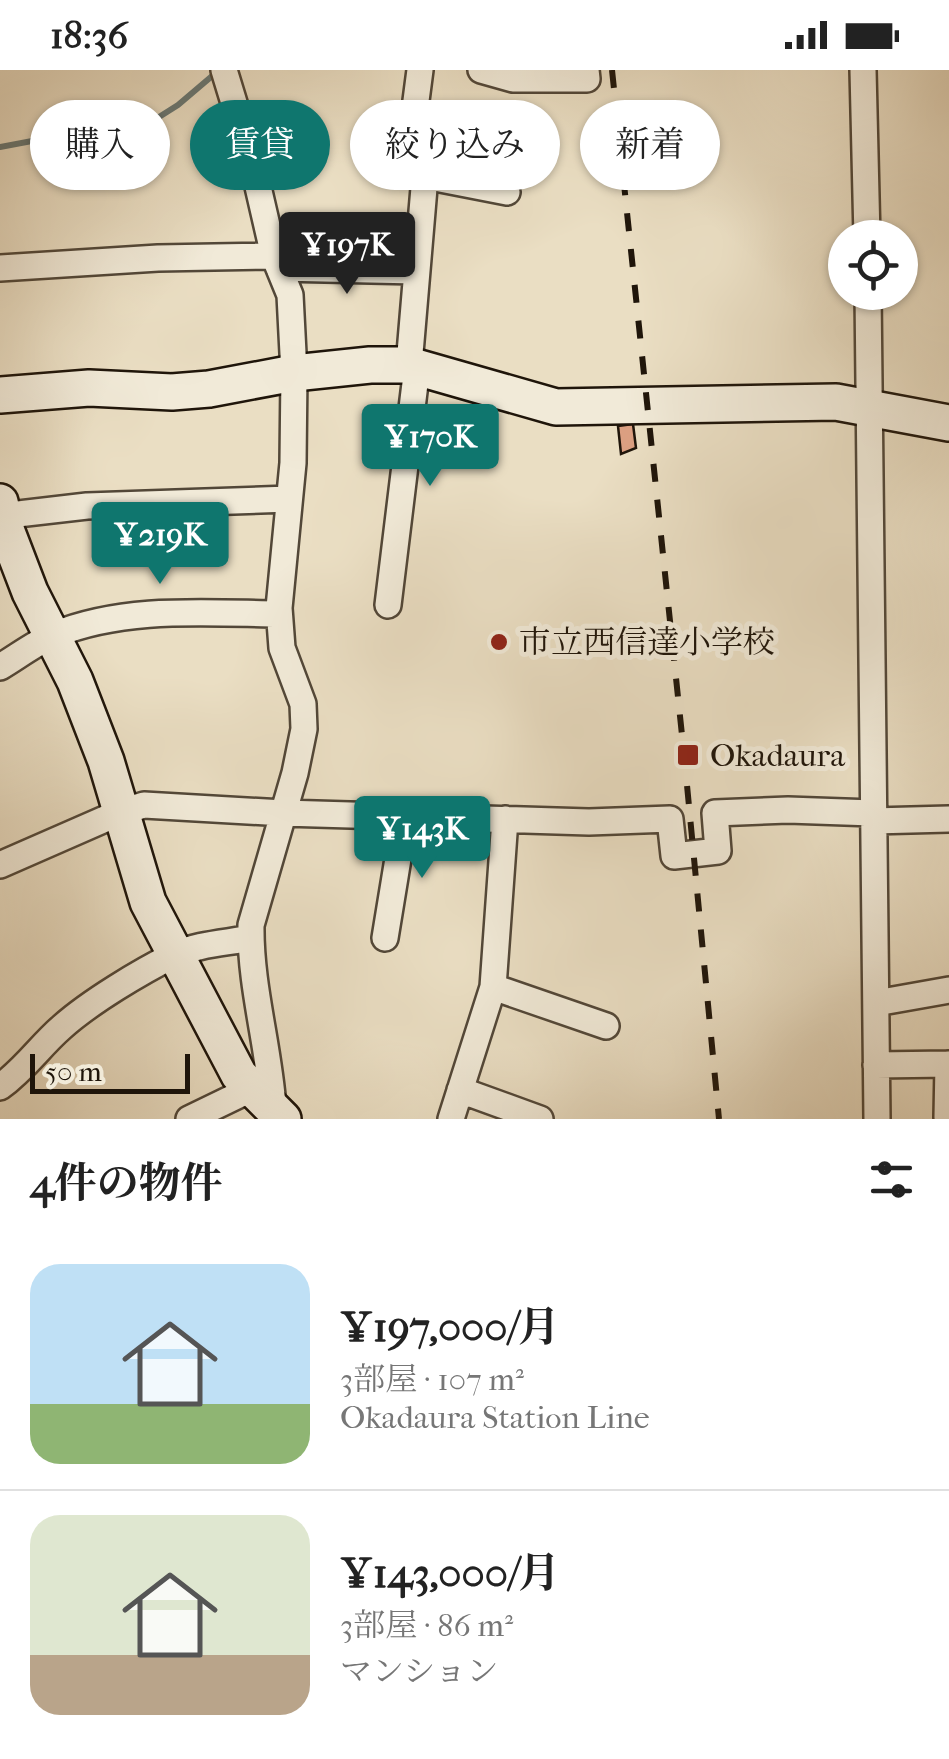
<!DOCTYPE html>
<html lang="ja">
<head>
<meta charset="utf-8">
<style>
	:root { --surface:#fff; --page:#f6f6f6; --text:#222; --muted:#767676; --line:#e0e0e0; --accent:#0f766e }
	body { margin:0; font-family:"IM FELL French Canon","Noto Serif JP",serif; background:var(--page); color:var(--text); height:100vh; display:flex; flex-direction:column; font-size:38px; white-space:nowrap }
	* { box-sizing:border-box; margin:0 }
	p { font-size:32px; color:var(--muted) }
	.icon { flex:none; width:55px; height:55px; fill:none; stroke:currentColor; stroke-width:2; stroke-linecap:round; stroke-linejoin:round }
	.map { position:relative; height:1049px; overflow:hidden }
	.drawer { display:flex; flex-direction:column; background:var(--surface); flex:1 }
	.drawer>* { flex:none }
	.banner { position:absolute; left:30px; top:30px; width:890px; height:90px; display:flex; gap:20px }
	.controls { position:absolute; left:828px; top:150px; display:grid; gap:20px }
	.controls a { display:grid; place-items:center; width:90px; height:90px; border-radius:50%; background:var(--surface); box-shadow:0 2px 8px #0004; font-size:50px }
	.scale { position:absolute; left:30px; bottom:25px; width:160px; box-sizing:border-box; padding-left:10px; border:5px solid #1f150a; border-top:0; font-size:28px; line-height:35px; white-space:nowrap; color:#1f150a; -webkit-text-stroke:8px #f1ead8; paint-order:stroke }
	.price { position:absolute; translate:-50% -85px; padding:0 22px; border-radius:10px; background:var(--accent); color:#fff; font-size:32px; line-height:65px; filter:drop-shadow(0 2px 5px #0008) }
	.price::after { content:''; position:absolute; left:50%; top:60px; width:30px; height:22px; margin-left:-15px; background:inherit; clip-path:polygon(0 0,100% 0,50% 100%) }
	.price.on { background:#222; color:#fff }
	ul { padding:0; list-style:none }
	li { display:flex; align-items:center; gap:30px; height:250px; padding:0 30px }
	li+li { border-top:2px solid var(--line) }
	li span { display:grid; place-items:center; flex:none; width:280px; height:200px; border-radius:30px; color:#555 }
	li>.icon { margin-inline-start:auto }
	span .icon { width:120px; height:120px; fill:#fffc; stroke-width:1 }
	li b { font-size:42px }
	h2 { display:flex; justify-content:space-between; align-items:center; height:120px; padding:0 30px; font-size:42px }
	.tag { padding:0 35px; border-radius:45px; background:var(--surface); box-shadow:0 2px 8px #0004; font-size:35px; line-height:90px }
	.tag.on { background:var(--accent); color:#fff }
	.status { display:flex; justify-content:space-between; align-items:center; height:70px; padding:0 50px; background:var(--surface); direction:ltr }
	.status svg { height:28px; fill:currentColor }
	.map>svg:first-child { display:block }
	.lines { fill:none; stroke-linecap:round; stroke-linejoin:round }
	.stream { stroke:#697875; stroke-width:6 }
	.building { fill:#db9f81; stroke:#1f150a; stroke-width:2.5 }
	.street-casing { stroke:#524738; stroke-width:30 }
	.secondary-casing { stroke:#1f150a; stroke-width:40 }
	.street { stroke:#f1ead8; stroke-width:25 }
	.secondary { stroke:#f1ead8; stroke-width:35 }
	.rail { stroke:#1f150a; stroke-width:6; stroke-dasharray:18 18; stroke-linecap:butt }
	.poi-dot { fill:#8f2418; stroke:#f1ead8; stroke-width:4 }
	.labels { text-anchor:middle; stroke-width:10; stroke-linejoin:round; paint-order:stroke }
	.poi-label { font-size:32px; fill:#1f150a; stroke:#f1ead8; text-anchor:start }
</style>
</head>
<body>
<div class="status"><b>18:36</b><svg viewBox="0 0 49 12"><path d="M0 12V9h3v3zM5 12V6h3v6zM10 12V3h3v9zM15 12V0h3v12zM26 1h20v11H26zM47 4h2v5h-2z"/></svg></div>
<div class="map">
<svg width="949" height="1049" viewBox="0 0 949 1049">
	<rect width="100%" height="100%" fill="#eadec3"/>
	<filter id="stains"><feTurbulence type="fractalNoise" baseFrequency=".002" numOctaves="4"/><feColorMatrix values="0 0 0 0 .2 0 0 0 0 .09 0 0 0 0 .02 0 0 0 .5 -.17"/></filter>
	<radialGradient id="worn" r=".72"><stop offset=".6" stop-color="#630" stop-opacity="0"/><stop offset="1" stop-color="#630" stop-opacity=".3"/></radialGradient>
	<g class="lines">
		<path class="stream" d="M0,77L159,47L178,35L218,1"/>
	</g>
	<path class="building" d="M633,354L636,378L621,384L618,356Z"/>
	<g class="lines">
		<g class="street-casing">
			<path id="street" d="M224,0L253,95L274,186L290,225L294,303L293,393L279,538L282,578L303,634L304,659L295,703L251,855C250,916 269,977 273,1037
				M481,0L513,9H587L586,0
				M863,0L867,168
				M425,106L507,122
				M0,198L158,188L274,186
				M279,198L417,201
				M868,222L877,1049
				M409,295L425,106L414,46L420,0
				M0,446L87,436L289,429
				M388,535L417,297
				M0,597C17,587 35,573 54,565C124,536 205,543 279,544
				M873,751L949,749
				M0,795L121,742L144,735L283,743L589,752L670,749L674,786L718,781L715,743L788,740L873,743
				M385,868L405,746
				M493,917L606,956
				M876,933L949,920
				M876,995L949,994
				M0,1017C26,998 39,977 62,957C90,932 140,902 174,885C198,874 226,873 251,868
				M460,1020L540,1049
				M947,1047L948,994
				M189,1049L253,1018
				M451,1049L493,917L505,749"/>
		</g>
		<g class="secondary-casing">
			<path id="secondary" d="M0,325L89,318L172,322L209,319L294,303L370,295H409L556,337L836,332L949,353
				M0,432L7,462L30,522L75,611L106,691L148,832L239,1005L283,1049"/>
		</g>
		<use href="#street" class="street"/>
		<use href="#secondary" class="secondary"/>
		<path class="rail" d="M612,0L684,684L719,1049"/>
	</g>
	<g class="poi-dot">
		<circle cx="499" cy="572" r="10"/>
		<rect x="676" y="673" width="24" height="24" rx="5"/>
	</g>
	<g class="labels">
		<g class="poi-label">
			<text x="519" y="583">市立西信達小学校</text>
			<text x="710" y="696">Okadaura</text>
		</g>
	</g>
	<rect width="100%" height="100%" filter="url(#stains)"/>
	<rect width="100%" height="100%" fill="url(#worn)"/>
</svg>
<div class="controls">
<a><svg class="icon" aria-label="locate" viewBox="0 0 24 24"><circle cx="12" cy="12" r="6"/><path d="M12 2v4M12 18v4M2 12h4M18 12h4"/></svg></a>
</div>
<div class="scale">50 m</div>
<b class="price on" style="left:347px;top:227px">¥197K</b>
<b class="price" style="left:430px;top:419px">¥170K</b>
<b class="price" style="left:160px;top:517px">¥219K</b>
<b class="price" style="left:422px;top:811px">¥143K</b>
<div class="banner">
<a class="tag">購入</a>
<a class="tag on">賃貸</a>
<a class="tag">絞り込み</a>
<a class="tag">新着</a>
</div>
</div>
<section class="drawer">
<h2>4件の物件<svg class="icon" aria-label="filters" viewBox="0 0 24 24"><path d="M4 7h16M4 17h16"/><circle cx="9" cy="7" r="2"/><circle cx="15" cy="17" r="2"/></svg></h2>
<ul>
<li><span style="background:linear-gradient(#bfe0f5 70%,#8fb573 0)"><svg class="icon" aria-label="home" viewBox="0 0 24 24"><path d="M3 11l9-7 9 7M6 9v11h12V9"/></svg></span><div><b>¥197,000/月</b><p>3部屋 · 107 m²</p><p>Okadaura Station Line</p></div></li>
<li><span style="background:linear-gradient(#dfe7d0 70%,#b9a48a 0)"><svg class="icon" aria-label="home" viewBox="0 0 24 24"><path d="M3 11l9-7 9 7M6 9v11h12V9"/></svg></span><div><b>¥143,000/月</b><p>3部屋 · 86 m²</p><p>マンション</p></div></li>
</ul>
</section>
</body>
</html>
